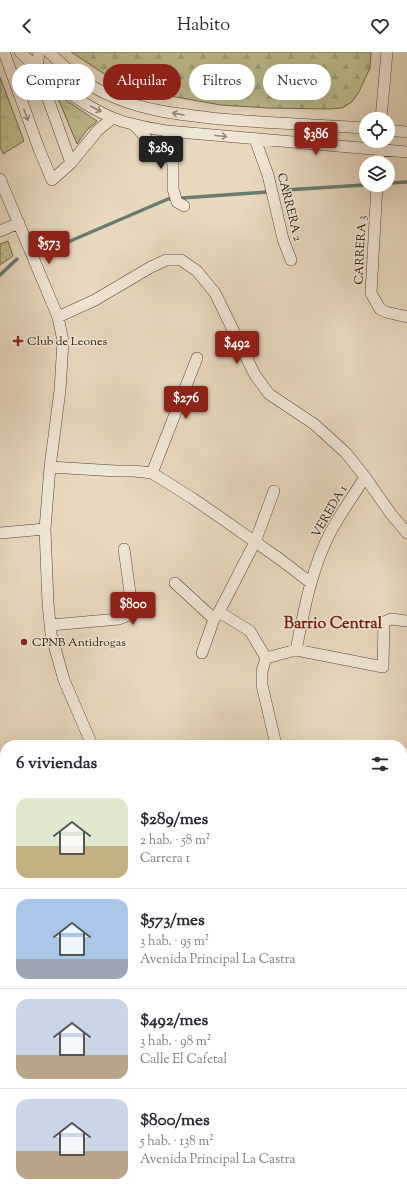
<!DOCTYPE html>
<html lang="es">
<head>
<meta charset="utf-8">
<style>
	:root { --surface:#fff; --page:#f7f7f7; --text:#2b2b33; --muted:#7c7c81; --line:#e1e1e2; --accent:#8f2418 }
	body { margin:0; font-family:"Sorts Mill Goudy",serif; background:var(--page); color:var(--text); height:100vh; display:flex; flex-direction:column; font-size:15px; white-space:nowrap }
	* { box-sizing:border-box; margin:0 }
	p { font-size:13px; color:var(--muted) }
	.icon { flex:none; width:22px; height:22px; fill:none; stroke:currentColor; stroke-width:2; stroke-linecap:round; stroke-linejoin:round }
	.map { position:relative; flex:1; overflow:hidden }
	.sheet { position:absolute; left:0px; top:688px; width:407px; height:456px; display:flex; flex-direction:column; background:var(--surface); border-radius:16px 16px 0 0; box-shadow:0 4px 16px #0002 }
	.sheet>* { flex:none }
	.guide { position:absolute; left:12px; top:12px; width:383px; height:36px; display:flex; gap:8px }
	.controls { position:absolute; left:359px; top:60px; display:grid; gap:8px }
	.controls a { display:grid; place-items:center; width:36px; height:36px; border-radius:50%; background:var(--surface); box-shadow:0 4px 16px #0002; font-size:20px }
	.price { position:absolute; translate:-50% -34px; padding:0 9px; border-radius:4px; background:var(--accent); color:#fff; font-size:13px; line-height:26px; filter:drop-shadow(0 1px 2px #0008) }
	.price::after { content:''; position:absolute; left:50%; top:24px; width:12px; height:9px; margin-left:-6px; background:inherit; clip-path:polygon(0 0,100% 0,50% 100%) }
	.price.current { background:#222; color:#fff }
	ul { padding:0; list-style:none }
	li { display:flex; align-items:center; gap:12px; height:100px; padding:0 16px }
	li+li { border-top:1px solid var(--line) }
	li span { display:grid; place-items:center; flex:none; width:112px; height:80px; border-radius:12px; color:#555 }
	li>.icon { margin-inline-start:auto }
	span .icon { width:48px; height:48px; fill:#fffc; stroke-width:1 }
	li b { font-size:17px }
	h2 { display:flex; justify-content:space-between; align-items:center; height:48px; padding:0 16px; font-size:17px }
	.tag { padding:0 14px; border-radius:18px; background:var(--surface); box-shadow:0 4px 16px #0002; font-size:14px; line-height:36px }
	.tag.current { background:var(--accent); color:#fff }
	header { display:flex; justify-content:space-between; align-items:center; height:52px; padding:0 16px; background:var(--surface); font-size:18px; font-weight:600 }
	.map>svg:first-child { display:block }
	.grass { fill:url(#grass-dots); stroke:#706a4d }
	.forest { fill:url(#forest-firs); stroke:#706a4d }
	.park { fill:url(#park-tufts); stroke:#706a4d }
	.lines { fill:none; stroke-linecap:round; stroke-linejoin:round }
	.stream { stroke:#697a6e; stroke-width:3.5 }
	.minor-casing { stroke:#54493a; stroke-width:12 }
	.minor { stroke:#efe6d5; stroke-width:11 }
	.oneway { stroke:#938a7b }
	.poi-dot { fill:#8f2418; stroke:#efe6d5; stroke-width:1.5 }
	.labels { text-anchor:middle; stroke-width:3; stroke-linejoin:round; paint-order:stroke }
	.street-label { font-size:12px; fill:#23190e; stroke:#efe6d5 }
	.poi-label { font-size:12px; fill:#23190e; stroke:#efe6d5; text-anchor:start }
	.district-label { font-size:16px; font-weight:bold; fill:#7a1f14; stroke:#efe6d5 }
</style>
</head>
<body>
<header><svg class="icon" aria-label="back" viewBox="0 0 24 24"><path d="M15 5l-7 7 7 7"/></svg>Habito<svg class="icon" aria-label="heart" viewBox="0 0 24 24"><path d="M12 20l-8-8c-3-5 5-10 8-4 3-6 11-1 8 4z"/></svg></header>
<div class="map">
<svg width="407" height="1144" viewBox="0 0 407 1144">
	<defs>
		<pattern id="grass-dots" width="8" height="8" patternUnits="userSpaceOnUse"><rect width="8" height="8" fill="#bdbc8c"/><path d="M2 2h.1M6 6h.1" fill="none" stroke="#a2a178" stroke-width="1.8" stroke-linecap="round"/></pattern>
		<pattern id="forest-firs" width="22" height="20" patternUnits="userSpaceOnUse"><rect width="22" height="20" fill="#bdbc8c"/><path d="M5 1l3.5 6h-7zM16 11l3.5 6h-7z" fill="#a2a178"/></pattern>
		<pattern id="park-tufts" width="24" height="20" patternUnits="userSpaceOnUse"><rect width="24" height="20" fill="#bdbc8c"/><path d="M3 7l-1-3M5 7V3M7 7l1-3M15 17l-1-3M17 17v-4M19 17l1-3" fill="none" stroke="#a2a178"/></pattern>
	</defs>
	<rect width="100%" height="100%" fill="#e7d8be"/>
	<filter id="stains"><feTurbulence type="fractalNoise" baseFrequency=".005" numOctaves="4"/><feColorMatrix values="0 0 0 0 .2 0 0 0 0 .09 0 0 0 0 .02 0 0 0 .5 -.17"/></filter>
	<radialGradient id="worn" r=".72"><stop offset=".6" stop-color="#630" stop-opacity="0"/><stop offset="1" stop-color="#630" stop-opacity=".3"/></radialGradient>
	<path class="grass" d="M8,189L13,204L0,213V192Z"/>
	<path class="forest" d="M71,0H371L370,16L359,40L352,50L342,56L330,57L267,56L221,53L170,44L109,25Z"/>
	<path class="park" d="M0,25L24,89L3,102L0,94Z
		M55,41L97,69L86,79L77,92L60,51Z"/>
	<g class="lines">
		<path class="stream" d="M391,131L407,130
			M285,138L364,133
			M47,199L168,147L267,140
			M0,223L17,207"/>
		<g class="minor-casing">
			<path id="minor" d="M4,0L39,97L52,128L71,111L98,78L113,66
				M20,0C45,24 81,53 113,66C130,73 149,76 167,79L407,100
				M39,0L37,16L71,111
				M49,0C70,21 89,35 116,46C149,60 186,63 220,67C269,71 317,73 366,76
				M381,67L387,0
				M134,73L150,90L168,101L173,111V137L177,150L184,154
				M388,78L407,80
				M255,87L268,123L283,187L291,208
				M378,111L380,89
				M0,127L58,265L63,289L60,338L50,415L45,477L48,551L51,582L64,628L92,693
				M377,133L371,241L380,257L386,260L407,265
				M0,179L19,171
				M58,265L95,248L151,215L166,208H181L197,219L215,241L255,323L269,342L314,372L346,401L365,425L391,462L407,481
				M50,415L116,419H134L152,421L192,446L224,468L281,508L311,531
				M152,421L197,306
				M0,481L45,477
				M175,531L214,567
				M219,560L250,579L266,606
				M51,573L119,567L129,563L132,555L124,497
				M296,598L383,615L384,570L391,567L407,569
				M202,601L214,567L219,560L255,490L274,439
				M276,693L262,633V619L266,606L296,598C304,559 311,518 330,481C340,462 354,443 365,425
				M402,898L407,896
				M402,963L407,969
				M402,1057L407,1053
				M0,1127H5
				M127,1139L144,1144
				M87,1144L89,1139
				M202,1144L225,1139"/>
		</g>
		<use href="#minor" class="minor"/>
	</g>
	<defs><path id="oneway-shaft" d="M-6 0H5M1.5-3L5.5 0L1.5 3" fill="none" stroke-width="1.6" stroke-linecap="round" stroke-linejoin="round"/></defs>
	<g class="oneway">
		<use href="#oneway-shaft" transform="translate(96 57) rotate(27)"/>
		<use href="#oneway-shaft" transform="translate(178 62) rotate(-170)"/>
		<use href="#oneway-shaft" transform="translate(26 63) rotate(70)"/>
		<use href="#oneway-shaft" transform="translate(221 84) rotate(5)"/>
	</g>
	<g class="poi-dot">
		<path d="M16 283h4v4h4v4h-4v4h-4v-4h-4v-4h4z"/>
		<circle cx="24" cy="590" r="4"/>
	</g>
	<g class="labels">
		<g class="street-label">
			<text transform="translate(290 155) rotate(76)" y="4">CARRERA 2</text>
			<text transform="translate(360 198) rotate(-87)" y="4">CARRERA 3</text>
			<text transform="translate(329 459) rotate(-60)" y="4">VEREDA 1</text>
		</g>
		<g class="poi-label">
			<text x="27" y="293">Club de Leones</text>
			<text x="32" y="594">CPNB Antidrogas</text>
		</g>
		<g class="district-label">
			<text x="333" y="576">Barrio Central</text>
		</g>
	</g>
	<rect width="100%" height="100%" filter="url(#stains)"/>
	<rect width="100%" height="100%" fill="url(#worn)"/>
</svg>
<div class="controls">
<a><svg class="icon" aria-label="locate" viewBox="0 0 24 24"><circle cx="12" cy="12" r="6"/><path d="M12 2v4M12 18v4M2 12h4M18 12h4"/></svg></a>
<a><svg class="icon" aria-label="layers" viewBox="0 0 24 24"><path d="M12 4l9 5-9 5-9-5zM3 14l9 5 9-5"/></svg></a>
</div>
<b class="price" style="left:316px;top:104px">$386</b>
<b class="price current" style="left:161px;top:118px">$289</b>
<b class="price" style="left:49px;top:213px">$573</b>
<b class="price" style="left:237px;top:313px">$492</b>
<b class="price" style="left:186px;top:368px">$276</b>
<b class="price" style="left:133px;top:574px">$800</b>
<div class="guide">
<a class="tag">Comprar</a>
<a class="tag current">Alquilar</a>
<a class="tag">Filtros</a>
<a class="tag">Nuevo</a>
</div>
<section class="sheet">
<h2>6 viviendas<svg class="icon" aria-label="filters" viewBox="0 0 24 24"><path d="M4 7h16M4 17h16"/><circle cx="9" cy="7" r="2"/><circle cx="15" cy="17" r="2"/></svg></h2>
<ul>
<li><span style="background:linear-gradient(#dfe7d0 60%,#c2b280 0)"><svg class="icon" aria-label="home" viewBox="0 0 24 24"><path d="M3 11l9-7 9 7M6 9v11h12V9"/></svg></span><div><b>$289/mes</b><p>2 hab. · 58 m²</p><p>Carrera 1</p></div></li>
<li><span style="background:linear-gradient(#a9c7e8 75%,#9aa5b1 0)"><svg class="icon" aria-label="home" viewBox="0 0 24 24"><path d="M3 11l9-7 9 7M6 9v11h12V9"/></svg></span><div><b>$573/mes</b><p>3 hab. · 95 m²</p><p>Avenida Principal La Castra</p></div></li>
<li><span style="background:linear-gradient(#c9d6e8 70%,#b9a48a 0)"><svg class="icon" aria-label="home" viewBox="0 0 24 24"><path d="M3 11l9-7 9 7M6 9v11h12V9"/></svg></span><div><b>$492/mes</b><p>3 hab. · 98 m²</p><p>Calle El Cafetal</p></div></li>
<li><span style="background:linear-gradient(#c9d6e8 65%,#b9a48a 0)"><svg class="icon" aria-label="home" viewBox="0 0 24 24"><path d="M3 11l9-7 9 7M6 9v11h12V9"/></svg></span><div><b>$800/mes</b><p>5 hab. · 138 m²</p><p>Avenida Principal La Castra</p></div></li>
</ul>
</section>
</div>
</body>
</html>
